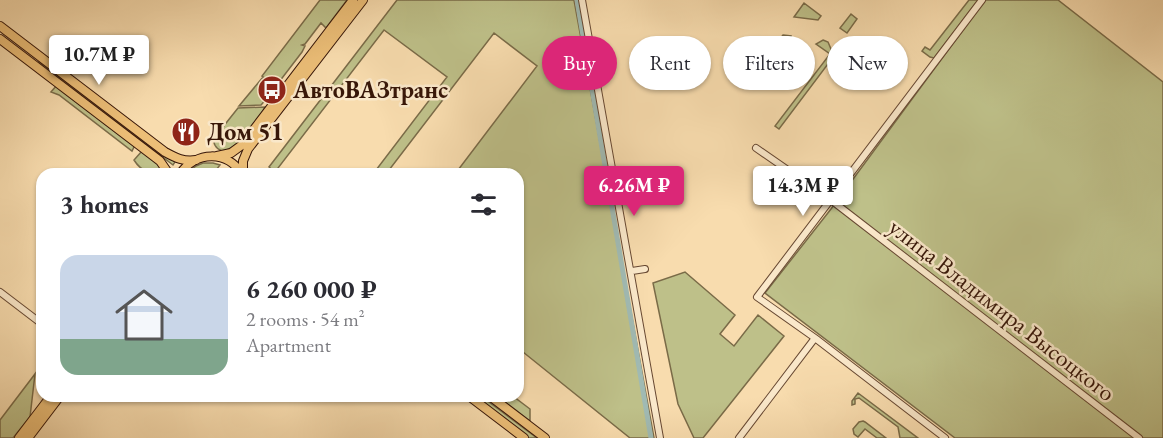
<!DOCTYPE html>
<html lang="en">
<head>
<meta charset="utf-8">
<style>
	:root { --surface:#fff; --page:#f2f2f3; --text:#2b2b33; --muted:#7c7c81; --line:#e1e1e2; --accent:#db2777 }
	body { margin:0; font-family:"EB Garamond",serif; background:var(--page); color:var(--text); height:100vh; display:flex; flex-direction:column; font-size:22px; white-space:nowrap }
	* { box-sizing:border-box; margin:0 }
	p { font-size:20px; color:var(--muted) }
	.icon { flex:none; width:33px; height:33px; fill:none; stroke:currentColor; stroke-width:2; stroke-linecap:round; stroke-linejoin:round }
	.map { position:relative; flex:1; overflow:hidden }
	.side { position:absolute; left:36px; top:168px; width:488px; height:234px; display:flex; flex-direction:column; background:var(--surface); border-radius:18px; box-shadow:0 2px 4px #0004 }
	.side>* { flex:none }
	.banner { position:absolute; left:542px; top:36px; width:531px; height:54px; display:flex; gap:12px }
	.price { position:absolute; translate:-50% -51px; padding:0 14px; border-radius:6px; background:#fff; color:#222; font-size:20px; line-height:39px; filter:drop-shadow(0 2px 3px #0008) }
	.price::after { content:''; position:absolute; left:50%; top:36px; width:18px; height:14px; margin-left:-9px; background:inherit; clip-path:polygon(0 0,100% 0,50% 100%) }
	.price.current { background:var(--accent); color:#fff }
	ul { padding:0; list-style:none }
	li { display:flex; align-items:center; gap:18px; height:150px; padding:0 24px }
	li+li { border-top:2px solid var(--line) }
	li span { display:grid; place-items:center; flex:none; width:168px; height:120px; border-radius:18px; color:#555 }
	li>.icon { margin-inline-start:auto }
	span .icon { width:72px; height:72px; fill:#fffc; stroke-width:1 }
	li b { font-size:26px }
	h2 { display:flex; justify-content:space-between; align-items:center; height:72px; padding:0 24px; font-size:26px }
	.tag { padding:0 21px; border-radius:27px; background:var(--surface); box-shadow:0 2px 4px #0004; font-size:21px; line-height:54px }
	.tag.current { background:var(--accent); color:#fff }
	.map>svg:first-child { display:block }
	.green { fill:#bec089; stroke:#7a6b48; stroke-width:1.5 }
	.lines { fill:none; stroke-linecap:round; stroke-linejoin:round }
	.canal { stroke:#a0bab3; stroke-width:5 }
	.minor-casing { stroke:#674832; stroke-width:8 }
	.major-casing { stroke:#371608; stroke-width:10 }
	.minor { stroke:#fae8ca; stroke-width:6 }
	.major { stroke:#ecbe77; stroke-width:8 }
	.labels { text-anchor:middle; stroke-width:5; stroke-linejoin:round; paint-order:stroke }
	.poi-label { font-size:24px; font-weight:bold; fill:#371608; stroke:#fae8ca; text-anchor:start }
	.street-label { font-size:24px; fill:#371608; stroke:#fae8ca }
</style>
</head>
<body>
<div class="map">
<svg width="1163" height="438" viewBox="0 0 1163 438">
	<rect width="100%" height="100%" fill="#f8dcae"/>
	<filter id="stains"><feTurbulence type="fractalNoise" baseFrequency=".00333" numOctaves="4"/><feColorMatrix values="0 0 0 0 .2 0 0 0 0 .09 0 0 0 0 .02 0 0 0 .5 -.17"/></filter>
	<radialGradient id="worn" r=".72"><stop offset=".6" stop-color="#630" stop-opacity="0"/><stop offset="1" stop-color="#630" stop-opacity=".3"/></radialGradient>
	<path class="green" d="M320,0H347L326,28L321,23L305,44L302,45L305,46L302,52L276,86L262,76Z
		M397,0H574L654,438H630L518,348V174H455L537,66L494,33L386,174H373L447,77L384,30L275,172L269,167Z
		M969,0H978L934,58L930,57L922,51L925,47L930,50Z
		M985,0H1058L1163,82V438H955L765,293L831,209Z
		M804,3L821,16L818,20L794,17Z
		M851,14L857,19L847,33L840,28Z
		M783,35L791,36L790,40L797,41L798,50L794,53L785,52L777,63L784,55L785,62H782L780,66V70H784L786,68L787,71L780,81L776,66H772L766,48L771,40H779Z
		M823,40L828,42L834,56L779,129L775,126L830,54L816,44Z
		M39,58L175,162L173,165L39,62Z
		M263,77L275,87L271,86L266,93L269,96L261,105L239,106Z
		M57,85L135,145L132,151L59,95L51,92Z
		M265,107C259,120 237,150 222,151C216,149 212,143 215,137L238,108Z
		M142,151L159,162L166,174C152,174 142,173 134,160Z
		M203,163H213L220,165L213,174H186L196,166Z
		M685,272L735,315L720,334L734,346L758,315L784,336L703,438H694L678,404L653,283Z
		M35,374L30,417L13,438H0V420Z
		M858,393L918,438H900L898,427L859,398L855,399V404L852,405V401Z
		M475,396H481L537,438H529Z
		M510,396L514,397L530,409V421L501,399Z
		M863,421L865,422L886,438H877L865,429L858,437L854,434L853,429L859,422Z"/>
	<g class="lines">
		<path class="canal" d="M577,0L651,438"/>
		<g class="minor-casing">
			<path id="minor" d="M582,0L660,438
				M756,148L831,200L1139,438
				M632,271L645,269
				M0,292L42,324
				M815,338L945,438
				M739,438L815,338L757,297L982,0"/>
		</g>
		<g class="major-casing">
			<path id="major" d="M0,26L165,152C176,158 184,162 196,160
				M0,39L160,161L169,174
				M217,156L231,153L242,145L353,0
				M180,174C196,151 227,150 242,174
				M243,174V161L248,149L363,0
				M469,396L524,438
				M490,396L545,438
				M19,438L51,396
				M28,438L60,396"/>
		</g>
		<use href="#minor" class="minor"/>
		<use href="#major" class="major"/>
	</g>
	<defs>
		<g id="bus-disc" transform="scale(1.5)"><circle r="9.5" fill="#8f2418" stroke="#fae8ca"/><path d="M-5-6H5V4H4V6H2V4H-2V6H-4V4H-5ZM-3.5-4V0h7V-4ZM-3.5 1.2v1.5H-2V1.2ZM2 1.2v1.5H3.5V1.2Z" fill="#fff"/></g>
		<g id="restaurant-disc" transform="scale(1.5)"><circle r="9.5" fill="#8f2418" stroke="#fae8ca"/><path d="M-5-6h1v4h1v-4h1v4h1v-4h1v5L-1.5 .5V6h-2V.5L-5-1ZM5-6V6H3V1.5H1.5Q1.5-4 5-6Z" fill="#fff"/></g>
	</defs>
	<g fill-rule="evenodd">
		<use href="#bus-disc" x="272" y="90"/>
		<use href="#restaurant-disc" x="186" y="132"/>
	</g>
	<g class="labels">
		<g class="poi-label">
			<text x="293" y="98">АвтоВАЗтранс</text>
			<text x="207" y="140">Дом 51</text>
		</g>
		<g class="street-label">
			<text transform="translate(1002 310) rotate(38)" y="8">улица Владимира Высоцкого</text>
		</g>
	</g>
	<rect width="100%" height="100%" filter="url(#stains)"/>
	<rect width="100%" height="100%" fill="url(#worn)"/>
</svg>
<b class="price" style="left:99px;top:86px">10.7M ₽</b>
<b class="price current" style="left:634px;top:217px">6.26M ₽</b>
<b class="price" style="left:803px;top:217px">14.3M ₽</b>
<div class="banner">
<a class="tag current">Buy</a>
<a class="tag">Rent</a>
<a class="tag">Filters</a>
<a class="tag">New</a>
</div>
<section class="side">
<h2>3 homes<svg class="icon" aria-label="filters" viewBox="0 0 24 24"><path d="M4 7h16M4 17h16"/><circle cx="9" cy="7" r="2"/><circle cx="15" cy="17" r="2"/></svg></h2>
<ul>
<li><span style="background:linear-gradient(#c9d6e8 70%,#7fa58c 0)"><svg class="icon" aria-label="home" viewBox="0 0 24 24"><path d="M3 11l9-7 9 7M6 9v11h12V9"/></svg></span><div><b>6 260 000 ₽</b><p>2 rooms · 54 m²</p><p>Apartment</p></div></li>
</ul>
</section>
</div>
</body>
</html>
